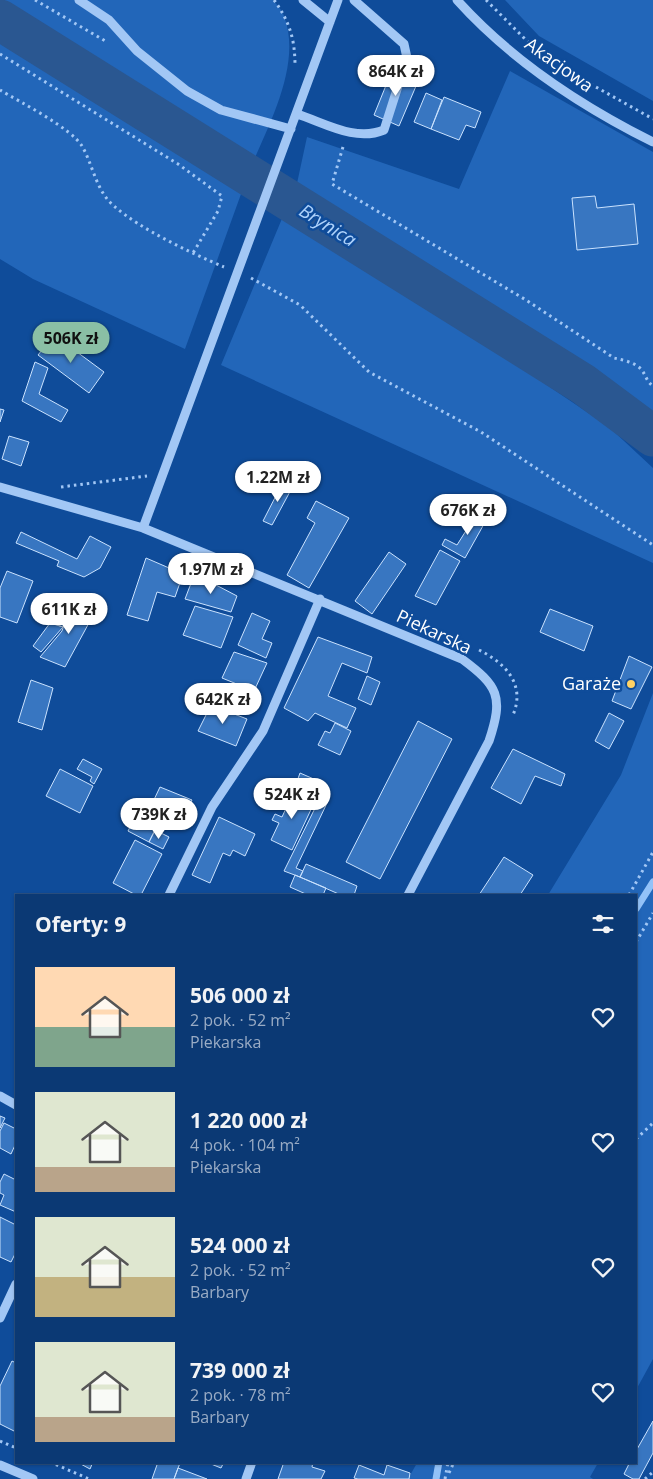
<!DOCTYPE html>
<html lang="pl">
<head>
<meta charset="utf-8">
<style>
	:root { --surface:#0b3974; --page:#19447c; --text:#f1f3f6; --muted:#9aacc5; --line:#2b5386; --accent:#8abfa5 }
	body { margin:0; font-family:"Open Sans",sans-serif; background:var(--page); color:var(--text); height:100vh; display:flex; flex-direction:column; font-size:19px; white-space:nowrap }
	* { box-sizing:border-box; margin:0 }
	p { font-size:16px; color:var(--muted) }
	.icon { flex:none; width:28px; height:28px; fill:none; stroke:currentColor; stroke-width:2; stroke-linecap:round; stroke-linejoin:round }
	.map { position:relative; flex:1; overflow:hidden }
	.drawer { position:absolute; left:15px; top:894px; width:622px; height:570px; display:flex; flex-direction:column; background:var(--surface); border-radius:0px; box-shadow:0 1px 4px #0004,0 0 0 1px var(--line) }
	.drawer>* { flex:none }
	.price { position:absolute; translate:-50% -42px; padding:0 11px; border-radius:18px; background:#fff; color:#222; font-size:16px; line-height:32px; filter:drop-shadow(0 1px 2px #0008) }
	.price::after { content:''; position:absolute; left:50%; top:30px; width:15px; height:11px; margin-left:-8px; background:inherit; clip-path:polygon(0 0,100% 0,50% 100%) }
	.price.current { background:var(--accent); color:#111 }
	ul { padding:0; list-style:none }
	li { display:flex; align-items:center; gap:15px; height:125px; padding:0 20px }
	li span { display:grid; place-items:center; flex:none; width:140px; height:100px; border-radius:0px; color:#555 }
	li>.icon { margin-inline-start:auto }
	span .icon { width:60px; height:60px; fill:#fffc; stroke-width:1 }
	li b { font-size:21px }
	h2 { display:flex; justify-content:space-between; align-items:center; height:60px; padding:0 20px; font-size:21px }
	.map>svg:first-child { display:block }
	.green { fill:#2266b9 }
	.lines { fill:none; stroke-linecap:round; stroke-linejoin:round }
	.stream { stroke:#93c2f8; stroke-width:7 }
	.river { stroke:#2a5791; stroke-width:41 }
	.building { fill:#3876c1; stroke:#cae2fe }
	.path { stroke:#a2c7f5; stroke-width:3; stroke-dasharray:2.5 4; stroke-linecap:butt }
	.minor { stroke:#a2c7f5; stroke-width:9 }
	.poi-dot { fill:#ffd265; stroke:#0f4c9a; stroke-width:2 }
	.labels { text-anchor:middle; stroke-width:5; stroke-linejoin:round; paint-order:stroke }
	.street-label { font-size:18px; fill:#fff; stroke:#0f4c9a }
	.poi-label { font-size:18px; fill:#fff; stroke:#0f4c9a; text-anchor:end }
	.water-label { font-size:19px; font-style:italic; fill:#aed2fb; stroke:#0f4c9a }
</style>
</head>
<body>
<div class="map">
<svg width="653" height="1479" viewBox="0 0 653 1479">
	<rect width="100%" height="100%" fill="#0f4c9a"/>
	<path class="green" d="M0,0H273C277,5 282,10 284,16C302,63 270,122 252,165L0,10Z
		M505,0H653V101L539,36Z
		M0,31L245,183L185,349L33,279L0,259Z
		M510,71L653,152V427L603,388L296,188L307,137L459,189Z
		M286,209L609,427L653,468V563L221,365Z
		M653,693V1359L636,1390V895H548L621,775Z
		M417,1463H598L590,1477L593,1479H408Z"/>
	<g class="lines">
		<path class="stream" d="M636,909L653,882
			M436,1479L439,1462"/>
		<path class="river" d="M0,20L583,384L653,436"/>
	</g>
	<path class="building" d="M393,68L419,79L399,126L374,115Z
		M426,93L442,100L431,129L414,122Z
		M444,97L481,112L475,128L466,125L459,140L431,129Z
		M595,196L597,208L634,204L638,244L577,250L572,198Z
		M54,335L104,372L89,393L38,355Z
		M35,362L48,368L39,394L68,410L61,422L22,401Z
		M0,409L4,410L0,422Z
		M9,436L29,442L21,466L2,459Z
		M283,482L293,486L272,525L263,521Z
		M316,501L349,518L309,588L287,575L315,523L307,518Z
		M479,510L489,515L465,558L442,545L445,539L457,545Z
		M21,532L77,559L90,536L111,547L100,568L84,577L57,566L59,561L16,543Z
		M440,550L460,561L436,605L415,596Z
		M389,552L406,564L372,614L355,601Z
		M146,558L183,574L175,597L157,592L148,621L127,615Z
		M7,571L33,581L17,623L0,617V588Z
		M193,578L216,585L237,596L231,612L185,599Z
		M72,601L96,610L65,667L40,657L62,631Z
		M47,603L68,612L63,627L38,618Z
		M195,606L233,617L221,648L183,635Z
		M550,609L593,626L584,651L540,632Z
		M252,613L270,621L262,639L272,643L266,658L238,645Z
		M50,623L63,627L41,652L33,646Z
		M318,637L372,657L367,673L342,663L328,696L356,708L347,728L315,713L308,721L284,708Z
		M234,652L267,663L254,691L222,678Z
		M629,656L652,667L631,709L612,701Z
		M367,676L380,682L371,705L358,699Z
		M31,680L53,688L42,730L18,722Z
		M211,705L247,719L236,746L198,731Z
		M609,713L624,721L609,749L595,741Z
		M418,721L452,739L380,879L346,862Z
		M335,723L351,731L340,755L318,745L325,731L330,733Z
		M513,749L565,774L561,786L535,776L521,804L491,788Z
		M83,759L102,769L94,784L90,781L92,777L77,769Z
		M60,769L93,786L80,813L46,796Z
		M300,773L323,783L317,796L295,787Z
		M160,787L192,800L182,821L151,806Z
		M294,791L315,801L292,850L271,840L279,823L272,820L275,814L282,817Z
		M320,798L328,801L296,868L303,871L300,877L284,871Z
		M219,817L255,834L245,856L233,850L230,856L223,853L210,883L192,875Z
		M134,819L155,830L149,842L128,831Z
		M155,830L169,837L163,849L149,842Z
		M135,840L162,854L141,895H136L113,883Z
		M504,857L533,875L520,895H479Z
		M306,864L357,886L354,895H341L300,877Z
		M295,875L326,888L323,895H308L290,887Z
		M0,1116L5,1118L0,1128Z
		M4,1123L16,1129V1143L11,1154L0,1148V1131Z
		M4,1174L16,1180V1212L0,1205L4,1195L0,1193V1182Z
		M0,1217L16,1225V1252L11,1262L0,1257Z
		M12,1361L16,1363V1432L0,1424V1386Z
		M653,1421V1453L639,1479H633L624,1474L630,1462H636V1451Z
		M77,1462H93L90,1469Z
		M158,1462L180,1463L174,1479H152Z
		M206,1462H224L221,1468Z
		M284,1462H313L312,1467L325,1471L321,1479H278Z
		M359,1465L384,1475L387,1465L410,1473L409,1479H358L354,1478Z
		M178,1468L207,1479H174Z"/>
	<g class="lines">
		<path class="path" d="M35,0L107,42
			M274,0C290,22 295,40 295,66
			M486,0L529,43
			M0,54L178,164L222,196L218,211L193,253
			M562,68L653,119
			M0,90C20,102 71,128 82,146C93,165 96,191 114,206C140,229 191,253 224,267
			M343,147L332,184L526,300L614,358C623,360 634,362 641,369C646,375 646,381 653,386
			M251,278L300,305L369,372L481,432L653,545
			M61,487L147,476
			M479,650C505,663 526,684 513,715
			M629,895L653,852
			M636,942L653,913
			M636,1139L653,1123
			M0,1441L16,1448
			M50,1462L89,1479
			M449,1473L454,1462
			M445,1479L448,1462
			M645,1479L653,1472"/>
		<path class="minor" d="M79,0L109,20L137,51L187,91L221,110L291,129
			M303,0L330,22
			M457,0C511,60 581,106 653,142
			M297,114C325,123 355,142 384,130L407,58L404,44L354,0
			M0,487L143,528L462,659C498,686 504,696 489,741L408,895
			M143,528L338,0
			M169,895L212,807L263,731L320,599
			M0,1096L16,1105
			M0,1318L16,1284
			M0,1465L33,1479
			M246,1479L252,1462"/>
	</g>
	<circle class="poi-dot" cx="631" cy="684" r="5"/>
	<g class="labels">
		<g class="street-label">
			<text transform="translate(559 65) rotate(36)" y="6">Akacjowa</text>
			<text transform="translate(434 632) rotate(25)" y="6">Piekarska</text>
		</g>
		<g class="poi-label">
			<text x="621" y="690">Garaże</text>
		</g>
		<g class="water-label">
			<text transform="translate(328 225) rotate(32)" y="7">Brynica</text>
		</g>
	</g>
</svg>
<b class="price" style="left:396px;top:97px">864K zł</b>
<b class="price current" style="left:71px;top:364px">506K zł</b>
<b class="price" style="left:278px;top:503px">1.22M zł</b>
<b class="price" style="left:468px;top:536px">676K zł</b>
<b class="price" style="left:211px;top:595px">1.97M zł</b>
<b class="price" style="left:69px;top:635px">611K zł</b>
<b class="price" style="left:223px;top:725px">642K zł</b>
<b class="price" style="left:292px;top:820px">524K zł</b>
<b class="price" style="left:159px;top:840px">739K zł</b>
<section class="drawer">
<h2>Oferty: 9<svg class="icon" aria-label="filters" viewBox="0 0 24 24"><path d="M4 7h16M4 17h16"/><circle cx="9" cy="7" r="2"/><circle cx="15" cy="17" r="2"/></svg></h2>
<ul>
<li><span style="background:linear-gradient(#ffd9b3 60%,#7fa58c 0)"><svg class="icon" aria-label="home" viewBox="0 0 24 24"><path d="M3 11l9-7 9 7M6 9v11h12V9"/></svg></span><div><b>506 000 zł</b><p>2 pok. · 52 m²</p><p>Piekarska</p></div><svg class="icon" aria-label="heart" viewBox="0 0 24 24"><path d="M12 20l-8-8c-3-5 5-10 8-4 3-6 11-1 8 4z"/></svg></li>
<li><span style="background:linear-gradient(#dfe7d0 75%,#b9a48a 0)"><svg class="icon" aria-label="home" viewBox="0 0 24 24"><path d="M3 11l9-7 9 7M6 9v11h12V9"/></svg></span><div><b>1 220 000 zł</b><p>4 pok. · 104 m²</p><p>Piekarska</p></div><svg class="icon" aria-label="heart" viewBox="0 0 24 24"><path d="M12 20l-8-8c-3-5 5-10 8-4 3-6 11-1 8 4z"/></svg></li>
<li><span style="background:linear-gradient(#dfe7d0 60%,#c2b280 0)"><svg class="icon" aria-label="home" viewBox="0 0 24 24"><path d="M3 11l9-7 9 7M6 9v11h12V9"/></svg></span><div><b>524 000 zł</b><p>2 pok. · 52 m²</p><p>Barbary</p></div><svg class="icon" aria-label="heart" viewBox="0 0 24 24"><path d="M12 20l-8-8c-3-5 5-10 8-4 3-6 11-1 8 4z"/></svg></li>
<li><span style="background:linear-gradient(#dfe7d0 75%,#b9a48a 0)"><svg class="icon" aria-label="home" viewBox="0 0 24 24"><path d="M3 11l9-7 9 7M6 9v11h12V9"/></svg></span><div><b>739 000 zł</b><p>2 pok. · 78 m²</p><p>Barbary</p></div><svg class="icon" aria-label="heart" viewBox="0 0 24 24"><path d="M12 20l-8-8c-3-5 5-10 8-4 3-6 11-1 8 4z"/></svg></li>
</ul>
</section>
</div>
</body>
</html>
